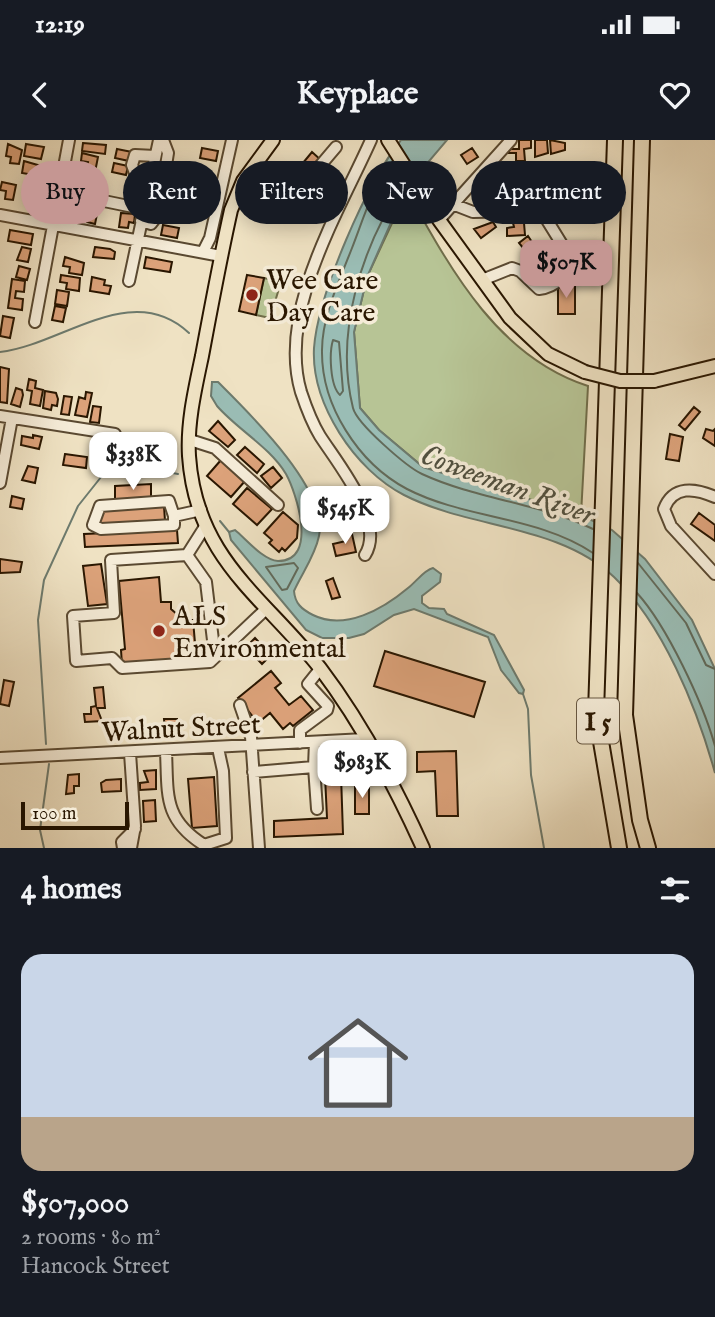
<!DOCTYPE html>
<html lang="en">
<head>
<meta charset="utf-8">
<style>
	:root { --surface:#171b24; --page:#242831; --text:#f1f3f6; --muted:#9ea1a6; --accent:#c59692 }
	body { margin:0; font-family:"IM FELL English",serif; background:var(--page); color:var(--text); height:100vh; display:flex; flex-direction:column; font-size:26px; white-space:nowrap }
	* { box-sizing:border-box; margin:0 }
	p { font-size:23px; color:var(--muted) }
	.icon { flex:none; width:38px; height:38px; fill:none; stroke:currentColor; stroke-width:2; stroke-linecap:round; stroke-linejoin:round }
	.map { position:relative; height:708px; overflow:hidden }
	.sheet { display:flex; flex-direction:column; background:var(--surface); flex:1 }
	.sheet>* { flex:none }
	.top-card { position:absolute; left:21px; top:21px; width:674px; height:63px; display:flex; gap:14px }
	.scale { position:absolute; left:21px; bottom:18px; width:108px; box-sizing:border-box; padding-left:7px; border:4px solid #291600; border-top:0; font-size:19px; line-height:24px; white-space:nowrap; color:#291600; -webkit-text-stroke:5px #f5ecd8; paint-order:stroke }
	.price { position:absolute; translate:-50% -60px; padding:0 16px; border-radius:14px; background:#fff; color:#222; font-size:23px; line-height:46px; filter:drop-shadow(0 2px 4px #0008) }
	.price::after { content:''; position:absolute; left:50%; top:42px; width:21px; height:16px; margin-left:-10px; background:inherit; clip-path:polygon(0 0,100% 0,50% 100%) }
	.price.current { background:var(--accent); color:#111 }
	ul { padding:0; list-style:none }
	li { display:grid; align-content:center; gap:14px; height:371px; padding:0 21px }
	li span { display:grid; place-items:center; height:217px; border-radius:21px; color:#555 }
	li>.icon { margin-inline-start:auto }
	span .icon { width:126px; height:126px; fill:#fffc; stroke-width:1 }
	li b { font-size:30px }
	h2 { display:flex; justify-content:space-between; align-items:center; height:84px; padding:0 21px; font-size:30px }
	.tag { padding:0 24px; border-radius:32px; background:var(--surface); box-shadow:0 4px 18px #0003; font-size:24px; line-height:63px }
	.tag.current { background:var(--accent); color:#111 }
	.status { display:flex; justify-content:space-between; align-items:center; height:49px; padding:0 35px; background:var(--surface); direction:ltr }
	.status svg { height:19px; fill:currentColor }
	header { display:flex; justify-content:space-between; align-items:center; height:91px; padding:0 21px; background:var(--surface); font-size:32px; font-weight:700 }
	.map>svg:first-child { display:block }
	.green { fill:#b7c495; stroke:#706d4a; stroke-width:2 }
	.water { fill:#9abdb5; stroke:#6d7a6d; stroke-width:2 }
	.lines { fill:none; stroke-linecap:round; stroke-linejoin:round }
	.shore { stroke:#626a5a; stroke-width:2 }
	.stream { stroke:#6d7a6d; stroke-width:2 }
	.building { fill:#dca27a; stroke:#291600; stroke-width:2 }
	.minor-casing { stroke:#5a4931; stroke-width:14 }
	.major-casing { stroke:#291600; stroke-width:16 }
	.highway-casing { stroke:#291600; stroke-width:18 }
	.minor { stroke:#f5ecd8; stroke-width:10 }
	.major { stroke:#efe2c3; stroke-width:12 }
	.highway { stroke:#efe2c3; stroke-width:14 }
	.major-bridge-casing { stroke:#291600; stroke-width:16; stroke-linecap:butt }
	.major-bridge { stroke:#efe2c3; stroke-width:12 }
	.poi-dot { fill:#8f2418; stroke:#f5ecd8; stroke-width:2.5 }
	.labels { text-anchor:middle; stroke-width:7; stroke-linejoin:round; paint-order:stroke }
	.shield { fill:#f5ecd8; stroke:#665641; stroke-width:2 }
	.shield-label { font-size:26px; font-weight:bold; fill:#291600 }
	.poi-label { font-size:28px; fill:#291600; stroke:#f5ecd8; text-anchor:start }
	.street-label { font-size:28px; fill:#291600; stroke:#f5ecd8 }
	.water-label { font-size:30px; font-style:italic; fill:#51503f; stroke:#f5ecd8 }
</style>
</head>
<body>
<div class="status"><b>12:19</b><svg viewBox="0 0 49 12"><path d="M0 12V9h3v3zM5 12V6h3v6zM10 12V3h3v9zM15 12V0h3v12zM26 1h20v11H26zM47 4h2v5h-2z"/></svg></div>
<header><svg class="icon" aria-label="back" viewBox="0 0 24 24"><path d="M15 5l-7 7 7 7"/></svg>Keyplace<svg class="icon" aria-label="heart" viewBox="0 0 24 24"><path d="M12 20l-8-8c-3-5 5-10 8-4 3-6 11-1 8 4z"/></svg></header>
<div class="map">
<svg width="715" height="708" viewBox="0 0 715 708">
	<rect width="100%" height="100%" fill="#efe2c3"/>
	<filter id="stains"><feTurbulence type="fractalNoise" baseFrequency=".00286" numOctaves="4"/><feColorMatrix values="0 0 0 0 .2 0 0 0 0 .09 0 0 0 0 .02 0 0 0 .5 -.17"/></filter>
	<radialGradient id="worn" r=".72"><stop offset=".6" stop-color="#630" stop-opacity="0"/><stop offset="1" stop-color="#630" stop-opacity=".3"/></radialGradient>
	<path class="green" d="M407,51C451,130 498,217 588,246L581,375L423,327L379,290L360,268L354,192L367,137Z
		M264,138L281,142L270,178L256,175Z"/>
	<path class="water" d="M401,0H447L424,27L397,69L367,137L354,192L360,268L379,290L423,327L581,375L612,390L645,419L692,480L715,529V633C697,568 663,484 614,437C558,384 470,389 404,355C355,330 311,264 314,208C318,154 367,42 401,0Z
		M212,242H218C249,273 329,350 319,396C315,416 302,433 294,451C295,463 301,469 313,475C345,491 383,469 408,448C416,442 424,430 433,428L441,434L440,442L422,456V463L429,468L444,469L447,474L494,495L524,550L523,554L519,553L501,530L488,497L414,469L394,475L364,494L349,498H322L306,490L231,400L229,392L235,390C246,399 263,420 278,421C319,421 296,352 286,334C270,307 238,290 217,266L211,256Z"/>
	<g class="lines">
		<path class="shore" d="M392,22C373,45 363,80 352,108C340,139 322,176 322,210C321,265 358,323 407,349C465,379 538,376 593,413
			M405,42C362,105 334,192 353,268C357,284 407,327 422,334C476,359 539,363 593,389
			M333,200L339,202L343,251L340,255C330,246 329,213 333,200Z
			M294,423L298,428L287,449L282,450L266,427Z
			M638,423L686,483L706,525L715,529
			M637,453C667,486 703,563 715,606"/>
		<path class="stream" d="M0,212C62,205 132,139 189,193
			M220,381L229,392
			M523,554L528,569L531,635L544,708
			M46,604L38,480L44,440L78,366L109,327L124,324L178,334
			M44,708L40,690L49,624"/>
	</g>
	<path class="building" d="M519,0H531V8L524,9L525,21H516V13H509V9H519Z
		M535,0H547L548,13L535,17Z
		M550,0L565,3V10L551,14Z
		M83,3L106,5L105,14L82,11Z
		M8,4L22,10L19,24L10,23L11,17L6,16Z
		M26,4L44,7L41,19L24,16Z
		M202,8L218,11L216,21L200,18Z
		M472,8L478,17L467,24L461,15Z
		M117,9L132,12L129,21L115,18Z
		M312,12L322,21L308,38L298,29Z
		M82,13L98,17L95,32L87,30L88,22L81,21Z
		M24,21L48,28L46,37L22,33Z
		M114,23L128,26L126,35L112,32Z
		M489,37H506V49H501V55H510V64L484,63V50L495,52V43H490Z
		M565,37L566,52L558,53L557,41L553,42V38Z
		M546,38L549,54H536L535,39Z
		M171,39L185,42L187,51L169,46Z
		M2,42L16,45L13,60L5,59L6,51L0,50Z
		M170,52L186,55L184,64L168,61Z
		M170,64L183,67L180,80L167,77Z
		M76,66L98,69L95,84L87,82L88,78L74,76Z
		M121,73L135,74L134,83L129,82L128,88L119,87Z
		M493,82L496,87L481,98L474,89Z
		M513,83H524L525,95L507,96V88L514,87Z
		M163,85L179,88L177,98L161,95Z
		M10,90L33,94L31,105L8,101Z
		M528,96L536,108L528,114L519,103Z
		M22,107L31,109L28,122L17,120Z
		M95,107L110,109L115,112L114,119L93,117Z
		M65,117L84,123L82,135L69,133L70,127L63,126Z
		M146,117L172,122L170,132L144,128Z
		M19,126L30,129L27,140L16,137Z
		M61,135L80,138L79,151L66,149L67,143L60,142Z
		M247,135L264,138L256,175L239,171Z
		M92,137L105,140L104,145L111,146L109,154L90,151Z
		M12,139L25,141L24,152L16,151L15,158L23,159L22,170L8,168Z
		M558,146H575V174H558Z
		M57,150L69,152L67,166L55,164Z
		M55,166L66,168L63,182L52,180Z
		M3,176L14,178L10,198L0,196Z
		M0,227L9,229L7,263L0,262Z
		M29,239L36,241L35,248L43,250L40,266L30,264L32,251L27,250Z
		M16,248L22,250L23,255L20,267L11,264Z
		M45,251L56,253L58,259L57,266L52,265L51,270L43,268Z
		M86,252L92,253L87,277L75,275L79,257L85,259Z
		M64,256L72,257L69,275L61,274Z
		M93,266L101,267L99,283L90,282Z
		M694,267L700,272L685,290L679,285Z
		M218,281L235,300L228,307L209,291Z
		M706,289L713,291L715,289V306L703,298Z
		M670,294L683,297L679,321L666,319Z
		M33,295L42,297L39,309L21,305L22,296L33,298Z
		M245,307L264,324L257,333L237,315Z
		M65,314L87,317L86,328L63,325Z
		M221,320L245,341L231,357L207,336Z
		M28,326L38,328L35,343L22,340Z
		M273,327L282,338L271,348L261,336Z
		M151,344V359L115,360V346Z
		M247,348L272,369L257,385L233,364Z
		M12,356L24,359L22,369L10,367Z
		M164,366L165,381L100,385V370Z
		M283,372L298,385L297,398L285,411L282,408L279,412L269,403L272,400L264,393Z
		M699,373L715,385V401L691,384Z
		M177,390L178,403L85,407L84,394Z
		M352,394L356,412L336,416L333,404L346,401L345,395Z
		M0,419L22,422L20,432L0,433Z
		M101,424L107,464L88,466L83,426Z
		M159,437L161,462H171V469L179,476L185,475L186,480H193L195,503L206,504L207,518L122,525L121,510L125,509L119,441Z
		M333,438L340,457L332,459L326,441Z
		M255,498L271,515L262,524L246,507Z
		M385,511L485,542L474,577L374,546Z
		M271,531L281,543L275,548L289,565L301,556L313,570L293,586L290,583L283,589L270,573L258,583L238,558Z
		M4,540L14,542L9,566L0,564Z
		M103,547L105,568H97L102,581L85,582L84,574H91V567L96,566L94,548Z
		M164,579H177V590L165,591Z
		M456,611L458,676H437L435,631L417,632V612Z
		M156,630V649L140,650V643L148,642L144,631Z
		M79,634V646H74V653L66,654L68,635Z
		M341,635L343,694L274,697V681L327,678L325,636Z
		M214,637L217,686L192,688L188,639Z
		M121,639V651L102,652L101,643L106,640Z
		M355,645H369V674H355Z
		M155,660L156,681L144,682L143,661Z"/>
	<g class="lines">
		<g class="minor-casing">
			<path id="minor" d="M279,38L286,35L308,40L336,7
				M150,39L135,33L132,25L135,15L155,16
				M60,52L143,69
				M455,65L473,72L565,70
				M0,75L221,116
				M439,80L511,0
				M141,81L151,84L158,75L168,13L163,0
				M203,112L210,98L232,0
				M482,140L512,128L520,131L539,149C555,147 569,135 571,119L542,72
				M129,141L159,0
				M35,182L69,0
				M0,276L115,294
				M190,300L215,308L278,365
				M0,343L12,278
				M715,357C695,348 673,345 664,369L671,386L715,434
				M174,376V385L101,389L93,385L100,366L169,361L174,376L201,370
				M206,385L187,415L111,420L114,473L73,476L76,521L112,518L122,528L210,522L266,469
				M187,415L206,442L215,517
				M365,415C386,382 338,324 320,296C312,283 306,267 301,252C277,171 339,72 371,0
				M240,565L251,597L259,708
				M300,603V590L327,570L328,566L308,544L320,529
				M166,611C168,655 163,679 204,705L226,698L223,631L218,608
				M130,613L135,686L131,708
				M0,618L365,599
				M314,627L317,669
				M253,632L314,627L315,602
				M123,708L122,702L135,689"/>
		</g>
		<g class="major-casing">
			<path id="major" d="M273,0L243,41L231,70C220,119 211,168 202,216C195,249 187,283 189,316C196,419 263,456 320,528C361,582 395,646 423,708
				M388,0L439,80L510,178L548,214L585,232
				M654,241L715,226"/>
		</g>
		<g class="highway-casing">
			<path id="highway" d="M615,0L596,572L619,708
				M642,0L625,575L640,680L648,708"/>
		</g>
		<use href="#minor" class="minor"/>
		<use href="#major" class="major"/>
		<use href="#highway" class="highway"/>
		<g class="major-bridge-casing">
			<path id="major-bridge" d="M585,232L620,241H654"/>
		</g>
		<use href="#major-bridge" class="major-bridge"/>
	</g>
	<g class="poi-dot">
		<circle cx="252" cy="155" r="7"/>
		<circle cx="159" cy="491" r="7"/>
	</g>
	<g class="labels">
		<rect class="shield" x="577" y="558.5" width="42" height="45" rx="5"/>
		<g class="shield-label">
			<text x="598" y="590">I 5</text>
		</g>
		<g class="poi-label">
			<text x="266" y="149">Wee Care<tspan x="266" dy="32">Day Care</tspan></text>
			<text x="173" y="485">ALS<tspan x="173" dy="32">Environmental</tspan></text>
		</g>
		<g class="street-label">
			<text transform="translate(181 587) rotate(-3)" y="10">Walnut Street</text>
		</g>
		<g class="water-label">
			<text transform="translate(508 344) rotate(20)" y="10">Coweeman River</text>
		</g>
	</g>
	<rect width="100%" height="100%" filter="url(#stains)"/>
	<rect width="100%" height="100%" fill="url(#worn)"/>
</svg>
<div class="scale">100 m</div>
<b class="price current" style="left:566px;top:160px">$507K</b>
<b class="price" style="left:133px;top:352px">$338K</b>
<b class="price" style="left:345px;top:406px">$545K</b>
<b class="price" style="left:362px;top:660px">$983K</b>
<div class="top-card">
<a class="tag current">Buy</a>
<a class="tag">Rent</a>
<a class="tag">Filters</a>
<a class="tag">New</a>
<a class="tag">Apartment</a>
</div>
</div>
<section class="sheet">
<h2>4 homes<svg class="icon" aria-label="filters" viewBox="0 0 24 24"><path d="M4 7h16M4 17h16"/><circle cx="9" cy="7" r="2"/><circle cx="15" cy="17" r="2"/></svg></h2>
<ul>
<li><span style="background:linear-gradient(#c9d6e8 75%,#b9a48a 0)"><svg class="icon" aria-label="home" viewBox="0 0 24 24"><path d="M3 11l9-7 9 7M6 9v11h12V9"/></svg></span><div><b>$507,000</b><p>2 rooms · 80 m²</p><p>Hancock Street</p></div></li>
</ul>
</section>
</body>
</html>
